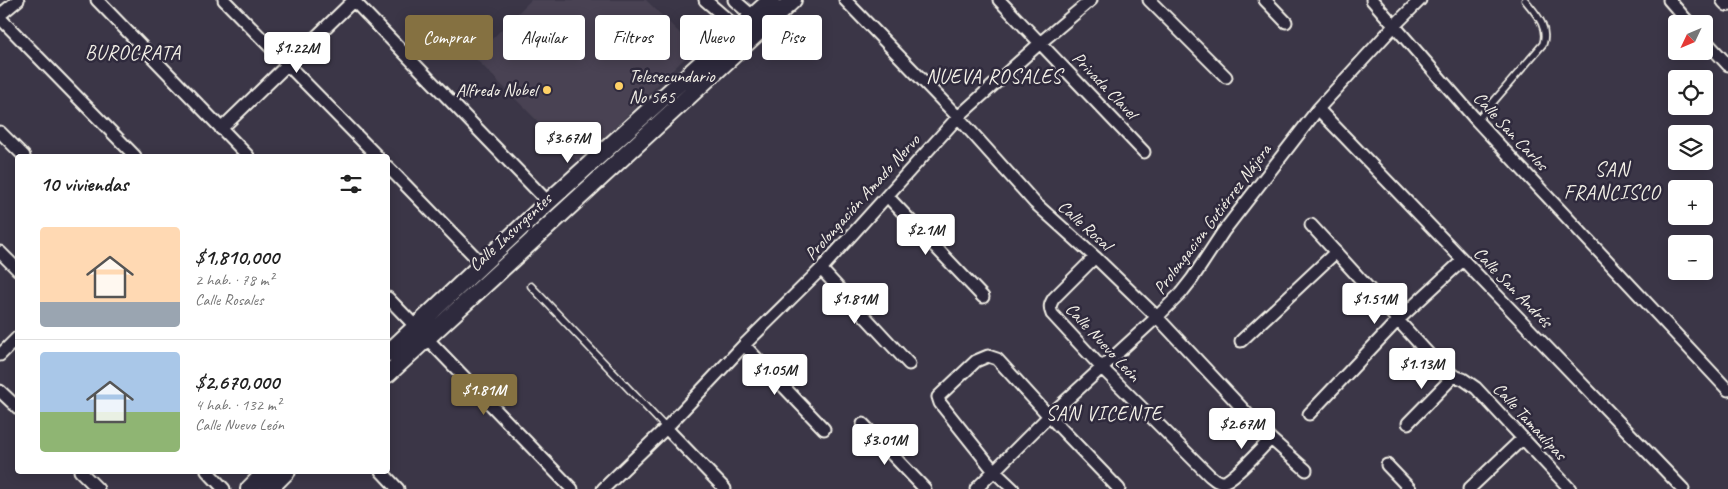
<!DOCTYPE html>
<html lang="es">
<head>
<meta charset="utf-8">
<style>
	:root { --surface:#fff; --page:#f2f2f2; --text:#222; --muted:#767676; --line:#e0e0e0; --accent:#857141 }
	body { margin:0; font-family:Caveat,sans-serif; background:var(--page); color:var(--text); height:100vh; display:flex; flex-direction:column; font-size:19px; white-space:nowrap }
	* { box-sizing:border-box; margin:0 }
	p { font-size:16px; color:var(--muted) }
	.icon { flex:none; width:28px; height:28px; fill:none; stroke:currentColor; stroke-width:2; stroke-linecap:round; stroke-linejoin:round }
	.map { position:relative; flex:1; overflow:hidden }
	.panel { position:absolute; left:15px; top:154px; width:375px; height:320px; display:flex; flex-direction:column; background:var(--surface); border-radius:5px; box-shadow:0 2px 12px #0003 }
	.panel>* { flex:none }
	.hud { position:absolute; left:405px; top:15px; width:475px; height:45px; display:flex; gap:10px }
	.needle { width:32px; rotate:226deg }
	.buttons { position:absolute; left:1668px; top:15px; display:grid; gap:10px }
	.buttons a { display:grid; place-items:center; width:45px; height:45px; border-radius:5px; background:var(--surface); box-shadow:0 2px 12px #0003; font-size:25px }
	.price { position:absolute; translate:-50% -42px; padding:0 11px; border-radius:5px; background:#fff; color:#222; font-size:16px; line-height:32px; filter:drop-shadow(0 1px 2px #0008) }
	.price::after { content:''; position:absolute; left:50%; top:30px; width:15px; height:11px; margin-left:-8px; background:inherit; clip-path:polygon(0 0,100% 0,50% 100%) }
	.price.on { background:var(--accent); color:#fff }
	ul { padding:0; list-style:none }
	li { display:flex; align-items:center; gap:15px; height:125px; padding:0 25px }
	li+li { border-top:1px solid var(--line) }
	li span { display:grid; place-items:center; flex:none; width:140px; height:100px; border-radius:5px; color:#555 }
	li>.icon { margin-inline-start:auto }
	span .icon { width:60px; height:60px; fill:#fffc; stroke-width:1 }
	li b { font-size:21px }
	h2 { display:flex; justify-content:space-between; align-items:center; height:60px; padding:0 25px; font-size:21px }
	.tag { padding:0 18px; border-radius:5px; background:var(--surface); box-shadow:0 2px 12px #0003; font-size:18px; line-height:45px }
	.tag.on { background:var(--accent); color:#fff }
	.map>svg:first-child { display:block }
	.built { fill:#484352 }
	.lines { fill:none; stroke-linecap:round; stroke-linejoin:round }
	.service-casing { stroke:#f4f1e8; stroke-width:9 }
	.minor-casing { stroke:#f4f1e8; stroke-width:15 }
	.secondary-casing { stroke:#f4f1e8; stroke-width:20 }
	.service { stroke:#2f2a3d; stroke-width:5.5 }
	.minor { stroke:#2f2a3d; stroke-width:11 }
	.secondary { stroke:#2f2a3d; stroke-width:16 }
	.poi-dot { fill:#ffd166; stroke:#2f2a3d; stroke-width:2 }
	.labels { text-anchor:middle; stroke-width:5; stroke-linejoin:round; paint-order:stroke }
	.poi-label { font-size:18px; fill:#f4f1e8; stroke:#2f2a3d; text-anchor:start }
	.street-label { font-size:18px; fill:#f4f1e8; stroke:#2f2a3d }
	.quarter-label { font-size:20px; letter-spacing:1px; fill:#f4f1e8; stroke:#2f2a3d }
</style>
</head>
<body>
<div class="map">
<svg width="1728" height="489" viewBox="0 0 1728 489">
	<rect width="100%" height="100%" fill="#3b3647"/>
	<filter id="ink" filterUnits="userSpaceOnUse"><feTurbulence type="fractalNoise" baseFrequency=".02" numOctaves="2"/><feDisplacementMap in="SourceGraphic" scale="10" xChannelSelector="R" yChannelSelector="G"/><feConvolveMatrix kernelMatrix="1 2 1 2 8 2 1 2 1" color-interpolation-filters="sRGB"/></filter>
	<g filter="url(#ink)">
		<path class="built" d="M531,0H646L695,48L579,163L474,57Z"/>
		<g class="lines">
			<g class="service-casing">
				<path id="service" d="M1477,121L1543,44C1549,26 1535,13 1525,0
					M531,286L666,428"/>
			</g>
			<g class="minor-casing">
				<path id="minor" d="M97,0L248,156
					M224,0L377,156
					M353,0L548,202
					M705,0L743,33
					M734,0L758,21
					M845,0L958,117L1035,203L1095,257L1157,317L1271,439L1306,470
					M999,0L1144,152
					M1149,0L1226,77
					M1265,0L1286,22
					M1372,0L1477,121L1728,390
					M1669,0L1690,24
					M0,15L18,0
					M0,18L135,156
					M1704,39L1728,65
					M1318,109L1683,489
					M221,129L354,0
					M0,132L24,156
					M388,167L483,265
					M888,197L983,297
					M1311,225L1436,362L1454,376L1463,379L1476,388L1570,489
					M0,252L18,270
					M1095,257L1054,298C1050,304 1049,307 1052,314L1101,367L1209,475C1213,478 1217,483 1223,482C1233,481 1262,447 1271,439
					M821,269L909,364
					M388,298L572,489
					M1241,341L1336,252
					M744,345L824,429
					M0,355L18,337
					M0,391L18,408
					M1309,414L1398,320L1463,260
					M1408,423L1454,376
					M863,424L925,489
					M666,428L725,489
					M1387,465L1410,489
					M80,471L98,489
					M207,471L224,489
					M381,471L398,489
					M603,489L666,428L744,345L821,269L958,117L1040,43L1091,0
					M976,489L1049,416L1157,317L1181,293L1192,279L1223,232L1318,109L1394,26L1420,0
					M1013,489L994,471L940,403L938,397L976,361L988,356L997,359L1049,416L1119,489
					M1469,489L1522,439"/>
			</g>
			<g class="secondary-casing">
				<path id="secondary" d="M1725,0L1728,3
					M388,353L548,202L771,0
					M388,374L793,0
					M249,489L267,471
					M269,489L287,471"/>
			</g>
			<use href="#service" class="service"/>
			<use href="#minor" class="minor"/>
			<use href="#secondary" class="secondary"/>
		</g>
	</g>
	<g class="poi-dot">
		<circle cx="619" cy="86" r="5"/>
		<circle cx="547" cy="90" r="5"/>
	</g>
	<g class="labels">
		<g class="poi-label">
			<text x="629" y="82">Telesecundario<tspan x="629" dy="21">No 565</tspan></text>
			<text x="537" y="96" text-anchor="end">Alfredo Nobel</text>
		</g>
		<g class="street-label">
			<text transform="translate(1105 85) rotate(46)" y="6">Privada Clavel</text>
			<text transform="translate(1511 131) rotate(47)" y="6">Calle San Carlos</text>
			<text transform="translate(862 197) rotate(-48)" y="6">Prolongación Amado Nervo</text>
			<text transform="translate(1212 219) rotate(-53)" y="6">Prolongacion Gutiérrez Nájera</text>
			<text transform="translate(1085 225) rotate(42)" y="6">Calle Rosal</text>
			<text transform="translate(510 232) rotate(-43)" y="6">Calle Insurgentes</text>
			<text transform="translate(1513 287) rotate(46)" y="6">Calle San Andrés</text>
			<text transform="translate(1103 342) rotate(47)" y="6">Calle Nuevo León</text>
			<text transform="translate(1530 421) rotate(47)" y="6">Calle Tamaulipas</text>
		</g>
		<g class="quarter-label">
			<text x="133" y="59">BUROCRATA</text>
			<text x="994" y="83">NUEVA ROSALES</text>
			<text x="1612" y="176">SAN<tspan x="1612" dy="23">FRANCISCO</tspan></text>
			<text x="1104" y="420">SAN VICENTE</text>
		</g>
	</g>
</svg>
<div class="buttons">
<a><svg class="needle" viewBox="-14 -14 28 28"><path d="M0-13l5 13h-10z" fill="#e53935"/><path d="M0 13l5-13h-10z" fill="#767676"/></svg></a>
<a><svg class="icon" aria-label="locate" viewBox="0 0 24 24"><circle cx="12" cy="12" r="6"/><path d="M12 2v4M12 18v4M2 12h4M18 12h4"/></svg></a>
<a><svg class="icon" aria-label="layers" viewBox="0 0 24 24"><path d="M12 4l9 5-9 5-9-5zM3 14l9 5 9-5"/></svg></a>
<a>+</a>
<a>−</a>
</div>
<b class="price" style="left:297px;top:74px">$1.22M</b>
<b class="price" style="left:568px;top:164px">$3.67M</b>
<b class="price" style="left:926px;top:256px">$2.1M</b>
<b class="price" style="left:855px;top:325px">$1.81M</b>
<b class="price" style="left:1375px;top:325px">$1.51M</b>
<b class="price" style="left:1422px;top:390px">$1.13M</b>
<b class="price" style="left:775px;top:396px">$1.05M</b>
<b class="price on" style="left:484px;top:416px">$1.81M</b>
<b class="price" style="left:1242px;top:450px">$2.67M</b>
<b class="price" style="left:885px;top:466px">$3.01M</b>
<div class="hud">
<a class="tag on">Comprar</a>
<a class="tag">Alquilar</a>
<a class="tag">Filtros</a>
<a class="tag">Nuevo</a>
<a class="tag">Piso</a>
</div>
<section class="panel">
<h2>10 viviendas<svg class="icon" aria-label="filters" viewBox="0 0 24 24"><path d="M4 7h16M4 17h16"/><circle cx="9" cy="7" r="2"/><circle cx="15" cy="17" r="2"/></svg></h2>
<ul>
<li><span style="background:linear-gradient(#ffd9b3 75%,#9aa5b1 0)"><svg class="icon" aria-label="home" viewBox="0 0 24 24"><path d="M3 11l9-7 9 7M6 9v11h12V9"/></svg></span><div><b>$1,810,000</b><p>2 hab. · 78 m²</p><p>Calle Rosales</p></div></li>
<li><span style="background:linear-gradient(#a9c7e8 60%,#8fb573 0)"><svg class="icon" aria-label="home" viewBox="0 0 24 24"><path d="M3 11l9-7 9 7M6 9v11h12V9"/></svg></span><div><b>$2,670,000</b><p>4 hab. · 132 m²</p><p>Calle Nuevo León</p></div></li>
</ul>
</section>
</div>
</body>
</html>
